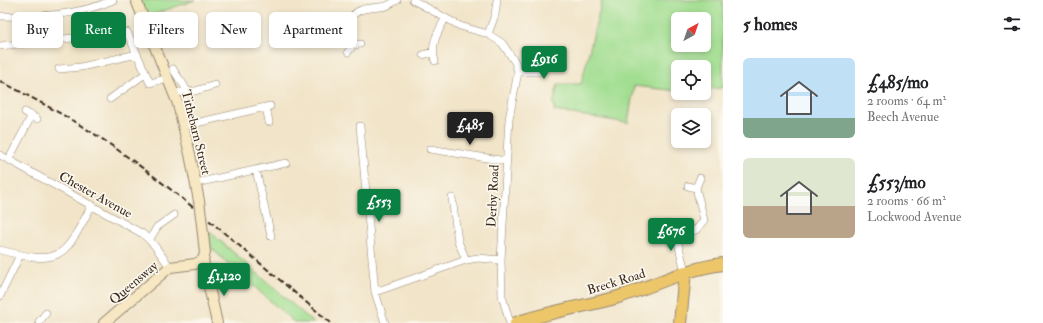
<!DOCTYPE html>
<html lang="en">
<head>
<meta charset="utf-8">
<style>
	:root { --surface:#fff; --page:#f2f2f2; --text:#202124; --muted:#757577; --accent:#0b8043 }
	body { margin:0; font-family:"IM FELL Double Pica",serif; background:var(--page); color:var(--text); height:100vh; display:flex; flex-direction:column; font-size:15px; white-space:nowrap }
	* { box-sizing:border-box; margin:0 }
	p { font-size:13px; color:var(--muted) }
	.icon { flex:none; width:22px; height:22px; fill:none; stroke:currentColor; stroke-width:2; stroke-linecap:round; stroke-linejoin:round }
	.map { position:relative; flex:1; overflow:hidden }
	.side { display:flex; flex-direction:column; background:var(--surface); width:320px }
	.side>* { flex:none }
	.banner { position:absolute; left:12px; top:12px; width:380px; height:36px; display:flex; gap:8px }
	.needle { width:26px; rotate:40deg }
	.tools { position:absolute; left:671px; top:12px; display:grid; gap:8px }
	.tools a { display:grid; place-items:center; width:40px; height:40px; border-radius:6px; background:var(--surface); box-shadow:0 2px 6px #0003; font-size:20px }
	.price { position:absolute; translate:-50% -34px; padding:0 9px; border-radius:4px; background:var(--accent); color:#fff; font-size:13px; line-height:26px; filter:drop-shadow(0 1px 2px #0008) }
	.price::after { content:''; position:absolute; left:50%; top:24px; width:12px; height:9px; margin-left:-6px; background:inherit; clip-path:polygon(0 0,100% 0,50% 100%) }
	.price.on { background:#222; color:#fff }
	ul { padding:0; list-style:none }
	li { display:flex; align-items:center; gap:12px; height:100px; padding:0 20px }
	li span { display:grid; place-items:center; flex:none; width:112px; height:80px; border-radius:6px; color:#555 }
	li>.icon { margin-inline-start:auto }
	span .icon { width:48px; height:48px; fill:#fffc; stroke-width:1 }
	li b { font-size:17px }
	h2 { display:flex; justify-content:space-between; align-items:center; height:48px; padding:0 20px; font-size:17px }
	.chip { padding:0 14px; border-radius:6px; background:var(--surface); box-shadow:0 2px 6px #0003; font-size:14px; line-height:36px }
	.chip.on { background:var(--accent); color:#fff }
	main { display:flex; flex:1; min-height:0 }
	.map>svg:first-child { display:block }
	.green { fill:#a2de91; stroke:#6e8458; fill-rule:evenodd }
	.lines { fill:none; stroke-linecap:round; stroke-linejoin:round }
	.street-casing { stroke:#968773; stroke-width:8 }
	.secondary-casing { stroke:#968773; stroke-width:12 }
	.primary-casing { stroke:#968773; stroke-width:14 }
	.street { stroke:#fff; stroke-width:7 }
	.secondary { stroke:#f7e8c3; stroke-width:10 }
	.primary { stroke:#ecc669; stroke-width:12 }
	.rail { stroke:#3b2a1e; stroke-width:2; stroke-dasharray:6 3; stroke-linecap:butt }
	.secondary-bridge-casing { stroke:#968773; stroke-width:12; stroke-linecap:butt }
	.secondary-bridge { stroke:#f7e8c3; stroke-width:10 }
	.labels { text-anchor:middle; stroke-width:3.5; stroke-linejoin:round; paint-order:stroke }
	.street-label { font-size:13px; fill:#3b2a1e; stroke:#fbf7ec }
</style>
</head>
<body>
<main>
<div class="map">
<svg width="723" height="323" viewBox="0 0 723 323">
	<rect width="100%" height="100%" fill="#fbf7ec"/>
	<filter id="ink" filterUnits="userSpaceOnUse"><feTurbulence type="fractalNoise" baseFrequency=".025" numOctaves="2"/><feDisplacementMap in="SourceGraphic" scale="8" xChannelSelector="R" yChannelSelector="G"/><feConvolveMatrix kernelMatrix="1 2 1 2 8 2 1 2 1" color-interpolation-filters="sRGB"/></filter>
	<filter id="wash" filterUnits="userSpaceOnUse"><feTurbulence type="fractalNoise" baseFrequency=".012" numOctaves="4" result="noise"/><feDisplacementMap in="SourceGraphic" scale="16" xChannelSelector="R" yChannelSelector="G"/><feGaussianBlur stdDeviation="0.9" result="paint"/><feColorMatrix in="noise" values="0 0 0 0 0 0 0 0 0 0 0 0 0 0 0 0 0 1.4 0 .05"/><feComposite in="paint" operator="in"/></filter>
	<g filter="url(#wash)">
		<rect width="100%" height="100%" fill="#f1e4c8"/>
		<path class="green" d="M136,0H195L143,18Z
			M602,0H723V88L704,89V67H678V91L634,86L628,123L554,111L555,105L553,104L558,84H581ZM678,19H704V45H678Z
			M209,231L314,323H295L211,248Z"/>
	</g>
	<g filter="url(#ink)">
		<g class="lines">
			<g class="street-casing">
				<path id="street" d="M413,0L460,26L488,34L502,43L515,62L518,72L509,119L501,260L502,296L510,323
					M0,16C38,17 78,16 113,0
					M488,34L495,15L497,0
					M360,44L353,45C348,33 346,15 361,10C369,7 378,8 386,6C390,5 393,2 397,0
					M0,46L127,32L150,83L168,78
					M348,52L353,45
					M423,55L432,52
					M435,61C430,46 437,33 445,19
					M59,69L81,67L137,54
					M173,69C177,77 185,84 187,92
					M518,72H540L547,55
					M174,93L195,91L215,85
					M110,99L145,74
					M266,107L269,122
					M25,112L37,119
					M183,126L270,106
					M360,126L375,292L385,323
					M430,149L506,161
					M0,155L143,234L154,245L170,267
					M9,159L32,115
					M256,170L271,236
					M196,183L286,163
					M688,186L696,188
					M452,198L458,241L466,260
					M666,224L672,226L675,230L685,272
					M676,234L696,230L704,220L696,188L700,178
					M150,239L157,227L174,215
					M0,250C62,266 63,259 92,205
					M375,292L466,260L478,258L501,260
					M0,296L20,255
					M39,322L46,313"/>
			</g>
			<g class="secondary-casing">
				<path id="secondary" d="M136,0L178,104L190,154L199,201
					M202,225L205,253L203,260L217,323
					M104,323L170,267L195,264L203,260"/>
			</g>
			<g class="primary-casing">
				<path id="primary" d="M516,323C548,312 582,307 615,298C653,287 682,269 723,264
					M680,323L685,272"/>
			</g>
			<use href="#street" class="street"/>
			<use href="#secondary" class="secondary"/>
			<use href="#primary" class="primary"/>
			<path class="rail" d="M0,81C42,103 84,125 122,153C195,205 262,266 331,323"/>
			<g class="secondary-bridge-casing">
				<path id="secondary-bridge" d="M199,201L202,225"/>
			</g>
			<use href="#secondary-bridge" class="secondary-bridge"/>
		</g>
	</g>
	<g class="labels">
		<g class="street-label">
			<text transform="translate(197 132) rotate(76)" y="5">Tithebarn Street</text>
			<text transform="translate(96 194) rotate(29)" y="5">Chester Avenue</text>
			<text transform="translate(492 196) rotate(-87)" y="5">Derby Road</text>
			<text transform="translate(616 281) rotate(-17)" y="5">Breck Road</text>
			<text transform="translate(133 282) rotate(-40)" y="5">Queensway</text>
		</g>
	</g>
</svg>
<div class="tools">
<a><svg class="needle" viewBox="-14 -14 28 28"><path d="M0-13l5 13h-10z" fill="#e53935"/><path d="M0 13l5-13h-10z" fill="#757577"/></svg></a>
<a><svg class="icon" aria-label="locate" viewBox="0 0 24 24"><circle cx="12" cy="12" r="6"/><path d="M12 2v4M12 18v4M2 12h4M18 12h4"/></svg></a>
<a><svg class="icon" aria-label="layers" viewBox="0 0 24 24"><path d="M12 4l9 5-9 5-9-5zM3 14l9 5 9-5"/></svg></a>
</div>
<b class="price" style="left:544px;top:80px">£916</b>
<b class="price on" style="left:470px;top:146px">£485</b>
<b class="price" style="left:379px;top:223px">£553</b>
<b class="price" style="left:671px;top:252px">£676</b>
<b class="price" style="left:224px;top:297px">£1,120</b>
<div class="banner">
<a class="chip">Buy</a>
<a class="chip on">Rent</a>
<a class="chip">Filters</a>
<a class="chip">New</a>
<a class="chip">Apartment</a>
</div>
</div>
<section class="side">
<h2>5 homes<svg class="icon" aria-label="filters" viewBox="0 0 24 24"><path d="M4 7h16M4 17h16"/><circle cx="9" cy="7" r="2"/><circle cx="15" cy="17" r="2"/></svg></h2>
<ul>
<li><span style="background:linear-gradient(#bfe0f5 75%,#7fa58c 0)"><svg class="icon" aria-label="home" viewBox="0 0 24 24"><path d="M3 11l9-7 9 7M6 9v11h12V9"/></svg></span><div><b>£485/mo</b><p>2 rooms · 64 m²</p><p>Beech Avenue</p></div></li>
<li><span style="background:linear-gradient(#dfe7d0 60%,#b9a48a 0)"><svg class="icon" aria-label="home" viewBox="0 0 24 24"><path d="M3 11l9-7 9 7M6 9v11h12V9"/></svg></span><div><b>£553/mo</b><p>2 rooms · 66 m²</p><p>Lockwood Avenue</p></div></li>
</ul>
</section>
</main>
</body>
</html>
